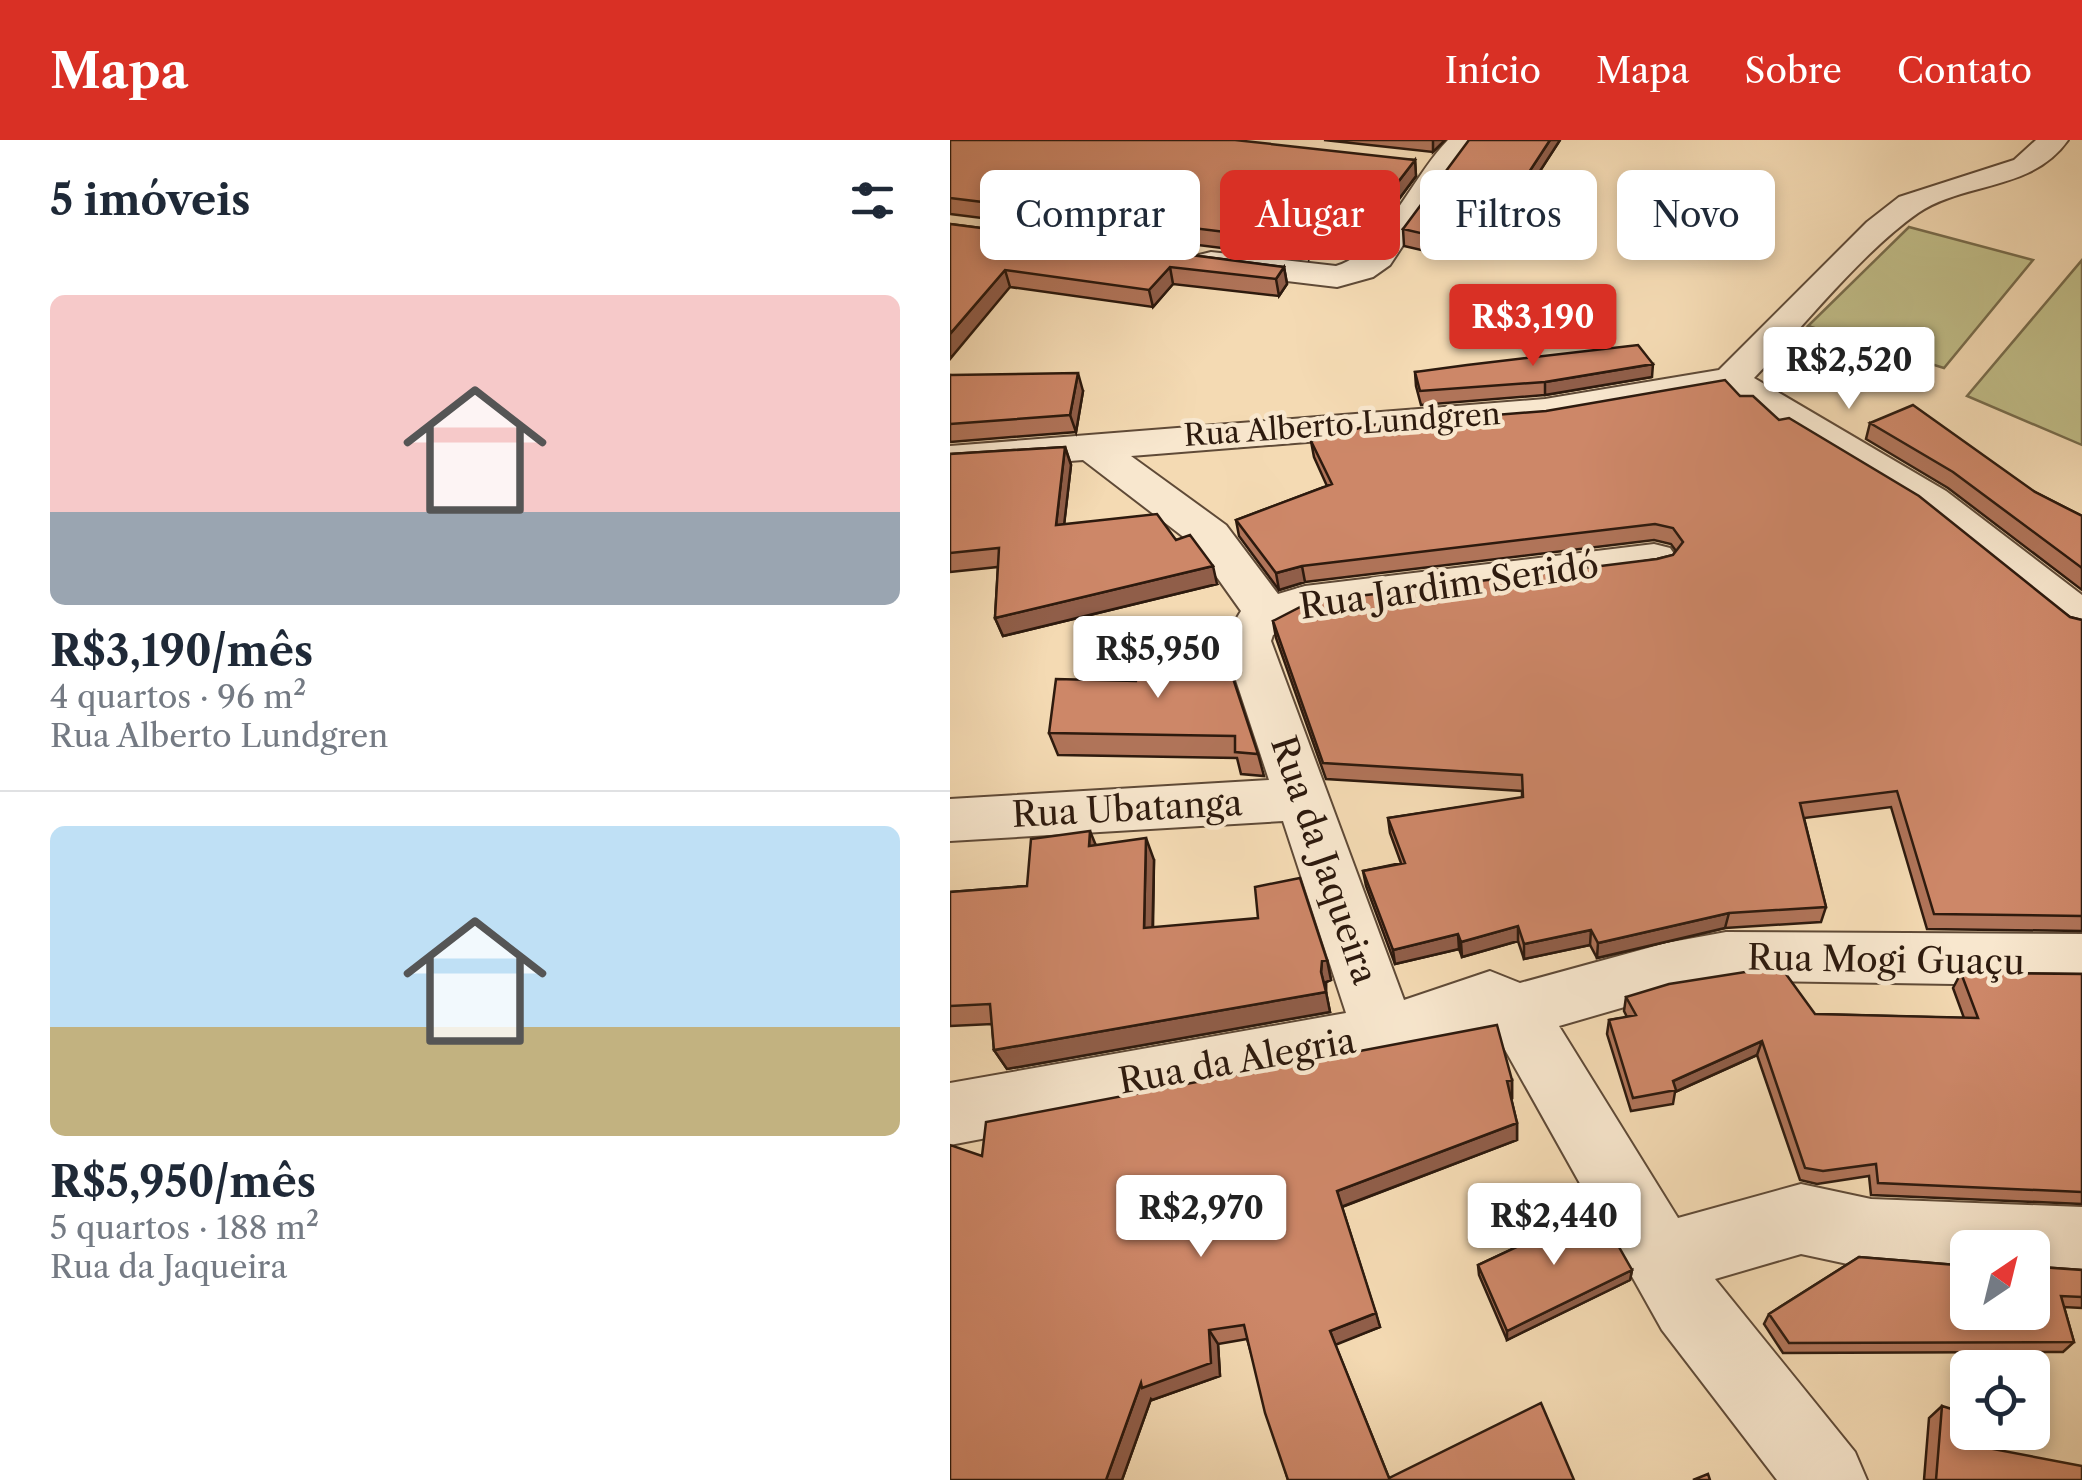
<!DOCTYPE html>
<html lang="pt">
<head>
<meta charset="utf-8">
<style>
	:root { --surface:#fff; --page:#f2f2f3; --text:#1f2937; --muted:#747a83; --line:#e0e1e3; --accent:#d93025 }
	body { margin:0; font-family:"Libre Caslon Text",serif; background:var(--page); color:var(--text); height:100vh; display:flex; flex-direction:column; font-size:38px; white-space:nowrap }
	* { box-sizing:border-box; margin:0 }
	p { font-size:32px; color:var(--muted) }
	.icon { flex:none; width:55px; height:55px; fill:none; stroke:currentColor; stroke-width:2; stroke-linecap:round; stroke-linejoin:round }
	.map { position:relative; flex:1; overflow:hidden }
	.details { display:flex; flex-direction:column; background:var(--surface); width:950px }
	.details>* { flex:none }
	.banner { position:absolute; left:30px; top:30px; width:950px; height:90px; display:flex; gap:20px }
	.needle { width:65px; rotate:35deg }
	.controls { position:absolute; left:1000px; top:1090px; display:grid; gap:20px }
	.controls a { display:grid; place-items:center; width:100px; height:100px; border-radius:15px; background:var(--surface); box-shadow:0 5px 15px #0003; font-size:50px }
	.price { position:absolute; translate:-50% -85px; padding:0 22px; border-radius:10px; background:#fff; color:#222; font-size:32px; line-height:65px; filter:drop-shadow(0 2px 5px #0008) }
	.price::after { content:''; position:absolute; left:50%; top:60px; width:30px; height:22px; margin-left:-15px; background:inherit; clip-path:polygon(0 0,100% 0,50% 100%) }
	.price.active { background:var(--accent); color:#fff }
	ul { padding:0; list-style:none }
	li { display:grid; align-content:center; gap:20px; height:530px; padding:0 50px }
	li+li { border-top:2px solid var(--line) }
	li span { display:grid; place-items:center; height:310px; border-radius:15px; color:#555 }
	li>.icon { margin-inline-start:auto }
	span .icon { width:180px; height:180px; fill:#fffc; stroke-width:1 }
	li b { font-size:42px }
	h2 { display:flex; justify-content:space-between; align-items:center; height:120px; padding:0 50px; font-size:42px }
	.chip { padding:0 35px; border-radius:15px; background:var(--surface); box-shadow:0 5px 15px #0003; font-size:35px; line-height:90px }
	.chip.active { background:var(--accent); color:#fff }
	header { display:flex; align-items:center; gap:60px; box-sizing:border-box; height:140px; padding:0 50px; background:var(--accent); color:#fff }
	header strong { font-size:48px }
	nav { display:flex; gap:55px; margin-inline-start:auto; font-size:35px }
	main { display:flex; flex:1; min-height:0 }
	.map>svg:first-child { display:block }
	.green { fill:#c1be89; stroke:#776c4c; stroke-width:2.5 }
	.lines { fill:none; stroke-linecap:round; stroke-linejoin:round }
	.street-casing { stroke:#5f4a37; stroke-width:4 }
	.street { fill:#f8e7ce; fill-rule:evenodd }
	.wall { fill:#b07459; stroke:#2d1a0e; stroke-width:2.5 }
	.shaded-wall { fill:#905e49; stroke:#2d1a0e; stroke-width:2.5 }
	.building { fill:#cd8768; stroke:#2d1a0e; stroke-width:2.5 }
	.labels { text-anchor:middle; stroke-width:9; stroke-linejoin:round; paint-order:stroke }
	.far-street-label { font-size:30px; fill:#2d1a0e; stroke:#f8e7ce }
	.street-label { font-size:35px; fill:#2d1a0e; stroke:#f8e7ce }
</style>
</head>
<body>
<header>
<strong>Mapa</strong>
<nav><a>Início</a><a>Mapa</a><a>Sobre</a><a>Contato</a></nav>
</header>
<main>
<section class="details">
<h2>5 imóveis<svg class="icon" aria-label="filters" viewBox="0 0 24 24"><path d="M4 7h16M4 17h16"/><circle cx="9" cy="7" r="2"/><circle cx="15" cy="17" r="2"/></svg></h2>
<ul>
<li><span style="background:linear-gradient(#f6c9c9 70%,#9aa5b1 0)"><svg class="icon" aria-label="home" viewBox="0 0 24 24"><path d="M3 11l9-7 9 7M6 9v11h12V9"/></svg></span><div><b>R$3,190/mês</b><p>4 quartos · 96 m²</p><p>Rua Alberto Lundgren</p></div></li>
<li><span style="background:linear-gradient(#bfe0f5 65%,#c2b280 0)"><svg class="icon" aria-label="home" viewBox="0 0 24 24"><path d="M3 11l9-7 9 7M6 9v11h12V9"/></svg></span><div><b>R$5,950/mês</b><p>5 quartos · 188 m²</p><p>Rua da Jaqueira</p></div></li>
</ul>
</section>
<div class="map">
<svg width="1132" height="1340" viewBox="0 0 1132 1340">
	<rect width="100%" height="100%" fill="#f4dab3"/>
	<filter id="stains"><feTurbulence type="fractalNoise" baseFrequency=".002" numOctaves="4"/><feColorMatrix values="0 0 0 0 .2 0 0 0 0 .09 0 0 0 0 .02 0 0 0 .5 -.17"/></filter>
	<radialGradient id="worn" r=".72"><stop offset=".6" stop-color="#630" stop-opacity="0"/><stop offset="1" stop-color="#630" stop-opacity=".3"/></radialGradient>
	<path class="green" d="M959,87L1083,120L994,228L858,186Z
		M1132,120V305L1017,256Z"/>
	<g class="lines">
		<g class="street-casing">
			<path id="street" d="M498,0H530L501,32L440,125L423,137L387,147L261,132L249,129L244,122L249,115L261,112L386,126C432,113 463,35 498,0Z
				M1086,0H1118C1081,52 1016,41 968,73C912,112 853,187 804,238L996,351L1132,455V495L1115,490L966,369L774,252L595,283L181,316L276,385L328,454L355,446L704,404L720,408L727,418L720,428L704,432L362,475L323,495L321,501L454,860L540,831L570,843L716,803L776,792L1132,794V846L804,841L716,855L609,886L728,1078L851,1044L921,1059L1132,1067V1139L1082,1136V1108H1018V1134L921,1129L851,1114L765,1139L905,1312L917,1340H827L712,1190L544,890L536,886L435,922L0,1005V943L396,873L333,681L0,701V659L319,640L273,501L291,471L244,405L133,320L0,330V306L595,259L769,230L917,82L949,57L1064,20Z"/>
		</g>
		<use href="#street" class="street"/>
	</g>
	<path class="wall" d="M0,0L465,20L466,36L420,98L400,93L394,99L376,96L359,119L0,74Z
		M374,0H495L483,12Z
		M610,0L568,65L550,63L534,89L513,86L484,113L454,106L453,89Z
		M0,84L334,127L337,144L329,156L223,144L203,167L60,147Z
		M465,232L702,237L595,255L471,265L466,246Z
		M0,235L133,251L126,292L0,302Z
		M790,256L829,280L1120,477L1132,480V791L977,789L941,667L854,678L876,767L871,782L775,788L647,818L640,805L574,819L568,801L512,817L509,809L445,824L416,746L413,731L451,723L440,693L438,678L572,658V651L376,639L326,498L323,481L707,419L723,415L726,411L721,404L704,400L355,442L329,450L289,396L286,380L377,346L364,317L361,301Z
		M920,283L1085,352L1132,376V450L998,348L916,299Z
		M115,307L121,325L114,384L226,400L267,444L53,496L45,478L48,427L0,432V314Z
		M196,512L308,614L314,636L291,634L287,618L108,615L99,593L186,541Z
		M146,705L204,720L203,788L377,820L381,840L376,842V852L380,872L57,929L44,910L42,884L0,886V752L77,746Z
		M1011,833L1132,834V1064L921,1055L919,1036L867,1044L850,1040L807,915L725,952L723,964L681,971L657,894L659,880L677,877L674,871L676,857L865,874L1014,878L1003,848Z
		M562,940V958H561L567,983V1000L392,1067L430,1187L385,1204L439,1338L624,1340H338L297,1199L268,1204L270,1236L202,1260L201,1259L172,1340H0L32,1016Z
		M616,1073L682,1130L680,1140L557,1200L529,1135L528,1125L616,1084Z
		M1031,1100H1089L1090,1127L1132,1130V1168L1114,1167L1124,1202L1113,1212L833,1213L814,1184L819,1174L909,1117L1018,1126V1172H1082V1108H1025Z
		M992,1266L1043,1309L1132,1340H974L979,1278Z"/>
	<path class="shaded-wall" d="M483,0H495L483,12Z
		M600,0H610L568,65V49Z
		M465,20L466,36L420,98L418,81Z
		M550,47V63L534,89L533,72Z
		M512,70L513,86L484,113L483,96Z
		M398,76L400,93L394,99L393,83Z
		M374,80L376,96L359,119L357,102Z
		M220,127L223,144L203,167L199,150Z
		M334,127L337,144L329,156L326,139Z
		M55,130L60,147L0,219V194Z
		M703,224L702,237L595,255V242Z
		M128,233L133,251L126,292L120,275Z
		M115,307L121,325L112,403L106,385Z
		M263,426L267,444L53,496L45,478Z
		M352,426L355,442L329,450L326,433Z
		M140,691L149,713L139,706Z
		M196,698L204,720L202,809L194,788Z
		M779,773L775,788L647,818L648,803Z
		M568,786V801L512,817L511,802Z
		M641,790L640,805L574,819V804Z
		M508,794L509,809L445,824L443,810Z
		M377,820L381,840L376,842V852L371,832L372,821Z
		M376,852L380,872L57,929L44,910Z
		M812,901L807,915L725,952L723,941Z
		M562,940V958L557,959V941Z
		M567,983V1000L391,1067L387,1051Z
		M682,1130L680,1140L557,1200V1191Z
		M426,1173L430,1187L385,1205L380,1191Z
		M259,1190L268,1204L270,1236L202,1260L201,1259L172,1340H156L191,1243Z"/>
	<path class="building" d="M0,0H285L465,20L418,81L398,76L393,83L374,80L357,102L0,58Z
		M519,0H600L568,49L550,47L533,72L512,70L483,96L453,89Z
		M0,84L334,127L326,139L220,127L199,150L55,130L0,194Z
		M688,205L703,224L595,242L470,251L465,232L517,225Z
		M128,233L120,275L0,284V235Z
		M775,240L790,256H803L829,280L839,278L969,356L1120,477L1132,480V776L984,774L947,651L850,663L876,767L779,773L648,803L641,790L574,804L568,786L511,802L508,794L443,810L413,731L455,723L438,678L573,657L572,635L373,623L323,481L360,462L707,419L723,415L733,402L723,388L705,384L352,426L326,433L286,380L382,344L361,301L421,285L596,271Z
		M963,265L1085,352L1132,376V428L1003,332L920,283Z
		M115,307L106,385L207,374L226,400L240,395L263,426L45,478L49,408L0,413V314Z
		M196,512L275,514L308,614L285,612V596L99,593L106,539L186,541Z
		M140,691L139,706L196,698L194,788L308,778L305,747L350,738L377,820L372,821L371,832L376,852L44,910L40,864L0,866V752L77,746L81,699Z
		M808,830H833L865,874L1028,878L1011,833L1132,834V1052L928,1043L926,1024L873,1031L855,1028L812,901L723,941L726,950L683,958L659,880L686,875L676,857L719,844Z
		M547,885L562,940L557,941L567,983L387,1051L426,1173L380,1191L439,1338L591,1263L624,1340H338L315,1273L294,1185L259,1190L261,1223L192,1248L191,1243L156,1340H0V1005L32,1016L36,982Z
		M644,1063L682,1130L557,1191L528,1125L620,1082L616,1073Z
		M1031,1100H1089L1090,1127L1132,1130V1157L1111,1156L1124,1202L839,1203L819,1174L909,1117L1018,1126V1172H1082V1108H1030Z
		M992,1266L1018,1274V1292H1043V1309L1132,1326V1340H986Z
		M758,1334L760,1340H743Z"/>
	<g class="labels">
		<g class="far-street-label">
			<text transform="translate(392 285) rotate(-4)" y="10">Rua Alberto Lundgren</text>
		</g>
		<g class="street-label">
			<text transform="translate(499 446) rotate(-8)" y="12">Rua Jardim Seridó</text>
			<text transform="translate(177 669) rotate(-3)" y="12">Rua Ubatanga</text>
			<text transform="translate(374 720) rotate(71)" y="12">Rua da Jaqueira</text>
			<text transform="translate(936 820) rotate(1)" y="12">Rua Mogi Guaçu</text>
			<text transform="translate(287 921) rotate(-10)" y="12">Rua da Alegria</text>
		</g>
	</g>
	<rect width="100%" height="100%" filter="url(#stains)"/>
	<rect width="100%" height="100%" fill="url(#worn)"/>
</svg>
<div class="controls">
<a><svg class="needle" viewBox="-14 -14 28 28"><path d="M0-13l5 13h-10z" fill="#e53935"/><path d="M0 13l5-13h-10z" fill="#747a83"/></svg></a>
<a><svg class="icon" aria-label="locate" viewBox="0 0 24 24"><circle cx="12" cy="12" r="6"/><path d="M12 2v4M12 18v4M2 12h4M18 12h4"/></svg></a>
</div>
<b class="price active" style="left:583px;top:229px">R$3,190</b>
<b class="price" style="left:899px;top:272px">R$2,520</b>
<b class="price" style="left:208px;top:561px">R$5,950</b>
<b class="price" style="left:251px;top:1120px">R$2,970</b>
<b class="price" style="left:604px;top:1128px">R$2,440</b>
<div class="banner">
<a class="chip">Comprar</a>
<a class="chip active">Alugar</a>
<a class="chip">Filtros</a>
<a class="chip">Novo</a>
</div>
</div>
</main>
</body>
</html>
